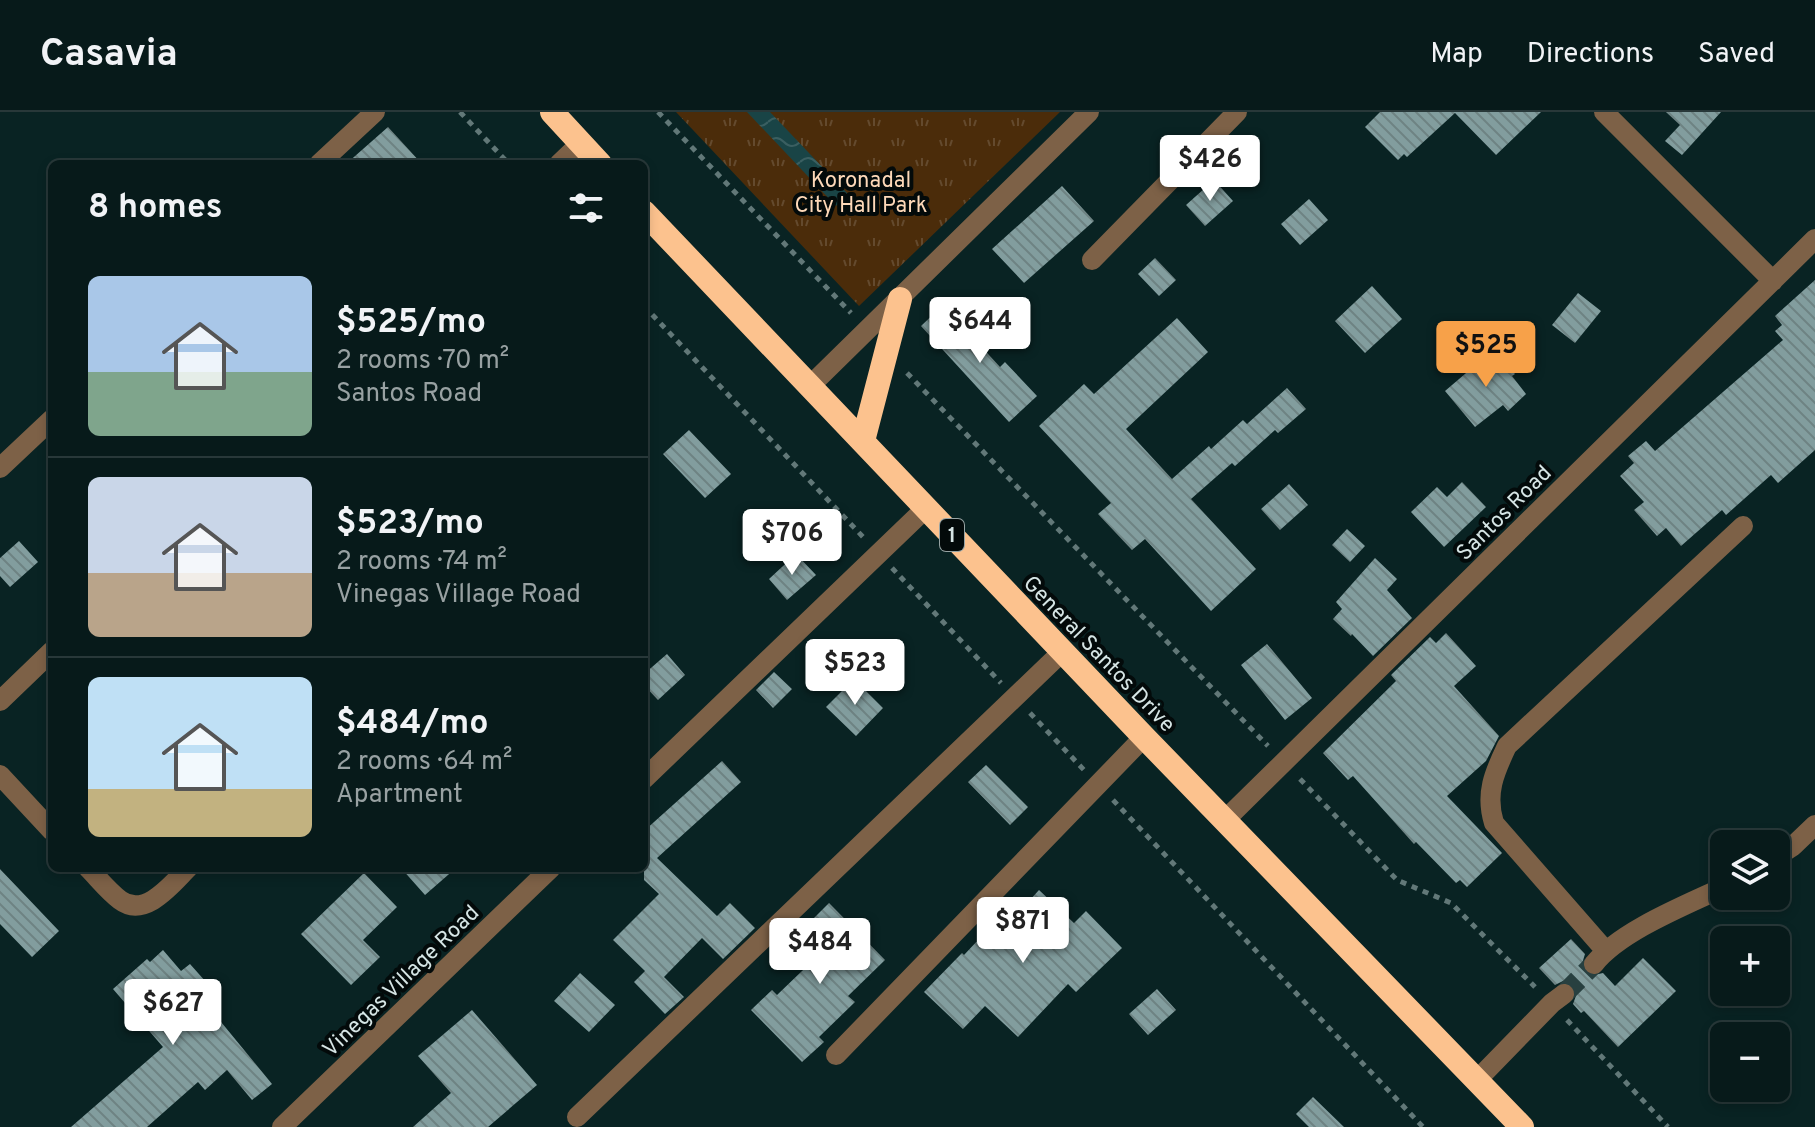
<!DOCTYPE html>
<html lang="en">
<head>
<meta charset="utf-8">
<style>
	:root { --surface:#071a1a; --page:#152727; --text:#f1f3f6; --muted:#98a1a2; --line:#283839; --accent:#f7a149 }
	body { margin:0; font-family:Overpass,sans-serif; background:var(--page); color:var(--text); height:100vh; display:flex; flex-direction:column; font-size:30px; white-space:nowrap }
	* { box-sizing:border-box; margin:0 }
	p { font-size:26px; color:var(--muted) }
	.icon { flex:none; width:44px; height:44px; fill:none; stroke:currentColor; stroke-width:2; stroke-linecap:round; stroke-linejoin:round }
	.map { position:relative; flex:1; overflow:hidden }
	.details { position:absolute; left:48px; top:48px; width:600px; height:712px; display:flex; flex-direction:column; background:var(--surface); border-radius:12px; box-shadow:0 4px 12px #0003,0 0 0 2px var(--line) }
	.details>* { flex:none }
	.controls { position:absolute; left:1710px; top:718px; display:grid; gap:16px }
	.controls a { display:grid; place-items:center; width:80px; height:80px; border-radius:12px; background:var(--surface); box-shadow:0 4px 12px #0003,0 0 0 2px var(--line); font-size:40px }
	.price { position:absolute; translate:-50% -68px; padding:0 18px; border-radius:8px; background:#fff; color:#222; font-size:26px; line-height:52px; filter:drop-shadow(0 2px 4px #0008) }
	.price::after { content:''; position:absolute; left:50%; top:48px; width:24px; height:18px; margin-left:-12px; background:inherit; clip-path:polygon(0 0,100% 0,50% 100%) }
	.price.on { background:var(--accent); color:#111 }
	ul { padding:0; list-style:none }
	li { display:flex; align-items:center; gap:24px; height:200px; padding:0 40px }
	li+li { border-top:2px solid var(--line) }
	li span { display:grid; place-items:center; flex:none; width:224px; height:160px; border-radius:12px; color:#555 }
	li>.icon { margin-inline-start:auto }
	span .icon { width:96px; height:96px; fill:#fffc; stroke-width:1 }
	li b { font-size:34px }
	h2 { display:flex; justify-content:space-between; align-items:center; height:96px; padding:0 40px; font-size:34px }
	header { display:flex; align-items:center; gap:48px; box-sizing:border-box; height:112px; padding:0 40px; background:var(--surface); border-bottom:2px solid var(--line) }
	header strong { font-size:38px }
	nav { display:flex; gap:44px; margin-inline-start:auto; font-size:28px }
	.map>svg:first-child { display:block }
	.park { fill:url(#park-tufts) }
	.water { fill:url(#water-waves) }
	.building { fill:url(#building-back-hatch) }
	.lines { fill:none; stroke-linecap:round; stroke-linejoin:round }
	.minor-tunnel { stroke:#284040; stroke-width:20; stroke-dasharray:20 10; stroke-linecap:butt }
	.path { stroke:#627878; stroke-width:5; stroke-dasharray:6 6; stroke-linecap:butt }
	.minor { stroke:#7d6147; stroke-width:20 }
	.highway { stroke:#fcc28e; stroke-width:24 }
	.labels { text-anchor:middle; stroke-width:8; stroke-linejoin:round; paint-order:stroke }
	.shield { fill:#030a0a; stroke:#97a3a3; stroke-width:2 }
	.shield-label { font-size:20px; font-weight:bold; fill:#d6e5e5 }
	.park-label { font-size:22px; fill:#fdd8b8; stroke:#030a0a }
	.street-label { font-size:22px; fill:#d6e5e5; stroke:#030a0a }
</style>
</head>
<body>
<header>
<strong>Casavia</strong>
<nav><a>Map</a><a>Directions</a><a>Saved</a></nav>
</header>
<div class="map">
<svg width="1815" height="1015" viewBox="0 0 1815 1015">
	<defs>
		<pattern id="park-tufts" width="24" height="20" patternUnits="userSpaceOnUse" patternTransform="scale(2)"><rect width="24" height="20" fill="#4b2c0a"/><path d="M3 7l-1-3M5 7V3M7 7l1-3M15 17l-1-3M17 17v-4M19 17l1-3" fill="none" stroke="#644a2e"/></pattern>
		<pattern id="water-waves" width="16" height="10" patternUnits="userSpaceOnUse" patternTransform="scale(2)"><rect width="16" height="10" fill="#194446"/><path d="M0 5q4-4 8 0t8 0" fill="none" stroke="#3a5f61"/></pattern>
		<pattern id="building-back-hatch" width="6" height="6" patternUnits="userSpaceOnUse" patternTransform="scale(2)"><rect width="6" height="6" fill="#829d9e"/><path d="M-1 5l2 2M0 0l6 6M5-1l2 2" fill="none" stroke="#6e8383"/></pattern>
	</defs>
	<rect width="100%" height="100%" fill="#092323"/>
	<path class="park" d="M676,0H1060L859,194Z"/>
	<path class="water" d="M747,0H770L848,82L836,94Z"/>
	<path class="building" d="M1380,0H1541L1496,43L1455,1L1407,45L1404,42L1398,48L1365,15Z
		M1666,0H1721L1682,43L1665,29L1680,13Z
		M388,15L422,52H346Z
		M1214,68L1233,89L1205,114L1186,93Z
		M1062,74L1094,109L1024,171L992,137Z
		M1309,87L1328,108L1300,133L1281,112Z
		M1155,146L1176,168L1159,184L1138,162Z
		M1815,168V338L1778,371L1771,363L1726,403L1722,398L1681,434L1666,416L1657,424L1634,398L1644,390L1620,364L1634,351L1628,344L1646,329L1655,339L1783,228L1775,219L1782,213L1775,204Z
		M1372,174L1402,207L1365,241L1335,209Z
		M1578,181L1601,199L1575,231L1552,213Z
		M943,193L1000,255L1005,250L1037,284L1009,310L921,214Z
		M1177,206L1208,240L1126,317L1172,367L1209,334L1211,337L1243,308L1247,312L1287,276L1306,297L1278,321L1275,318L1235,354L1232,351L1191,387L1256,457L1211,499L1145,427L1132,438L1098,402L1111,391L1039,314L1084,272L1094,282Z
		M1493,238L1515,262L1512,264L1526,282L1508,299L1503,293L1475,315L1445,279Z
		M689,318L731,362L705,386L663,342Z
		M1462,370L1486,395L1444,435L1411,400L1437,375L1447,385Z
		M1289,372L1308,393L1280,418L1261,397Z
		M1347,417L1365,434L1350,450L1332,433Z
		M19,429L38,450L10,475L0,464V446Z
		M796,442L816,463L787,488L769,467Z
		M1375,446L1397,467L1387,478L1412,506L1373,544L1352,522L1351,524L1333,507L1342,497L1336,490Z
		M1446,521L1476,554L1454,574L1499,624L1486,649L1447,684L1502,741L1467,775L1460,768L1456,771L1416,730L1414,732L1353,664L1348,668L1323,641L1396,569L1391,563L1430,525L1436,531Z
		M1267,532L1312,586L1285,608L1241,553Z
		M667,542L685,563L658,588L644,573V562Z
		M774,560L792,577L773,596L756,578Z
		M854,567L883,596L856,624L826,595Z
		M722,649L741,670L657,746L717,804L730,791L755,816L723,847L702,826L664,865L684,885L665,902L634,870L645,859L613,828L659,782L644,768V719Z
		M986,653L1028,695L1010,713L968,670Z
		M401,756H456L425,783Z
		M0,757L59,819L32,845L0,812Z
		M364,761L397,795L363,828L380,845L351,873L301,822Z
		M1039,778L1074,811L1086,799L1122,836L1076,880L1068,872L1018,925L985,894L963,917L924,880L962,841L964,843L1011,793L1019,800Z
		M829,791L885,848L848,884L855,890L819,925L824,930L802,950L751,898L772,878L777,883L827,835L806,814Z
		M1571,827L1585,842L1581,855L1590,864L1603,861L1615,874L1643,846L1676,879L1618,935L1584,899L1581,901L1573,892L1577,881L1574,874L1563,869L1555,873L1539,856Z
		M163,838L181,859L190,852L214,879L203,888L272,972L252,988L227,958L205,978L198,970L147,1015H71L163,935L113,877L147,847L150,850Z
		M580,861L615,893L589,920L554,889Z
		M1157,877L1176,898L1148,923L1129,902Z
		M472,898L537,973L488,1015H413L451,981L418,944Z
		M1313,985L1344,1015H1309L1296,1002Z"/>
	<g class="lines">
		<path class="minor-tunnel" d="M1564,882L1594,852"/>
		<path class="path" d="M460,0L509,52
			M658,0L851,201
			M644,194L864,426
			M907,261L1268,634
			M892,456L1001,571
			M1030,601L1084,658
			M1300,667L1397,768L1451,791L1535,875
			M1113,688L1423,1015
			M1567,908L1668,1015"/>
		<path class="minor" d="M1604,0L1773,169
			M319,52L375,0
			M559,52L581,31
			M1092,148L1237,0
			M810,274L1089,0
			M0,356L52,307
			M0,589L52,539
			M0,663L52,719
			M644,667L926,396
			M1225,708L1815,127
			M1776,745L1793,734L1815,713
			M88,756C98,766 108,779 120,788C145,807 172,772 188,756
			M1605,838L1494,711C1485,682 1494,661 1507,634L1743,414
			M1594,852C1620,819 1686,793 1724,775
			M836,943L1144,625
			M1478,967L1552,891L1564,882
			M577,1005L1063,539
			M282,1015L551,756"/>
		<path class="highway" d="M552,0L600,52
			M644,100L1144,625L1522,1015
			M863,329L900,187"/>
	</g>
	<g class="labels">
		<rect class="shield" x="940" y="407" width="24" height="32" rx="6"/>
		<g class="shield-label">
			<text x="952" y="430">1</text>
		</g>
		<g class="park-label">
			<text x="861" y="75">Koronadal<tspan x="861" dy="25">City Hall Park</tspan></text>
		</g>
		<g class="street-label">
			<text transform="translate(1503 400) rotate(-45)" y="8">Santos Road</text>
			<text transform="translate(1100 541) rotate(46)" y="8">General Santos Drive</text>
			<text transform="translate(400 868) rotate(-44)" y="8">Vinegas Village Road</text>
		</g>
	</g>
</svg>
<div class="controls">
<a><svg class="icon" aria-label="layers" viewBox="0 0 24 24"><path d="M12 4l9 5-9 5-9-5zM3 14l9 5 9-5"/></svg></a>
<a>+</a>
<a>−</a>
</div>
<b class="price" style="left:1210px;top:91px">$426</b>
<b class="price" style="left:980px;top:253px">$644</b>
<b class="price on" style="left:1486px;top:277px">$525</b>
<b class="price" style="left:792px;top:465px">$706</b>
<b class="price" style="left:855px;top:595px">$523</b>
<b class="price" style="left:1023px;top:853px">$871</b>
<b class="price" style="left:820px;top:874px">$484</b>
<b class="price" style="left:173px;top:935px">$627</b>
<section class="details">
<h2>8 homes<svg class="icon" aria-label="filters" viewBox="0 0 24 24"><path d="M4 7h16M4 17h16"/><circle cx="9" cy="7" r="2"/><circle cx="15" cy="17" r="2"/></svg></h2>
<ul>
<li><span style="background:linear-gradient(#a9c7e8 60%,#7fa58c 0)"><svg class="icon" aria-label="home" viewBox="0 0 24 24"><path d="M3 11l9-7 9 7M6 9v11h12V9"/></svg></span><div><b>$525/mo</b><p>2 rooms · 70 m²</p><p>Santos Road</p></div></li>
<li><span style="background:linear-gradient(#c9d6e8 60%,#b9a48a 0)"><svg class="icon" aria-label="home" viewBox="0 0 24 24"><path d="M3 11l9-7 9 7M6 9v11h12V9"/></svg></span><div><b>$523/mo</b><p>2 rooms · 74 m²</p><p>Vinegas Village Road</p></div></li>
<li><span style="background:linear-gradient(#bfe0f5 70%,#c2b280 0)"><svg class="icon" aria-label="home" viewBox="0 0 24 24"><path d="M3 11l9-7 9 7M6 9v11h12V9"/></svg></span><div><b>$484/mo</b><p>2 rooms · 64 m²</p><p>Apartment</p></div></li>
</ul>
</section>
</div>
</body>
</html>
